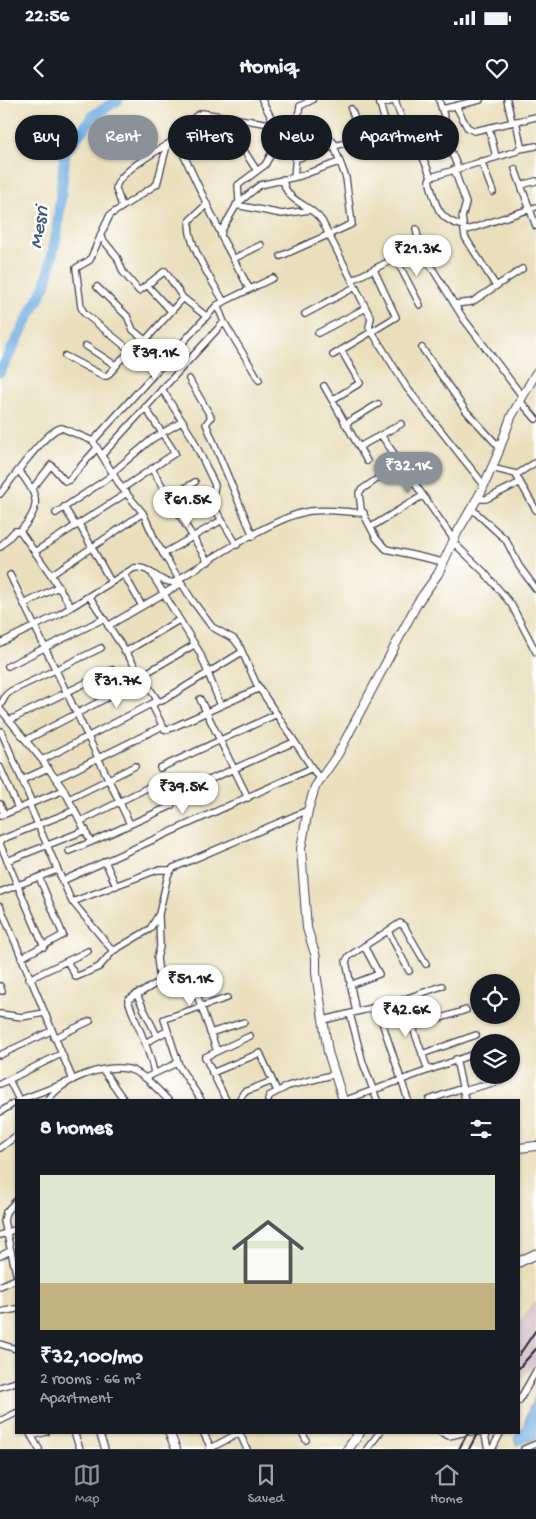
<!DOCTYPE html>
<html lang="en">
<head>
<meta charset="utf-8">
<style>
	:root { --surface:#171b24; --page:#242831; --text:#f1f3f6; --muted:#9ea1a6; --line:#363941; --accent:#8c9099 }
	body { margin:0; font-family:"Gochi Hand",sans-serif; background:var(--page); color:var(--text); height:100vh; display:flex; flex-direction:column; font-size:19px; white-space:nowrap }
	* { box-sizing:border-box; margin:0 }
	p { font-size:16px; color:var(--muted) }
	.icon { flex:none; width:28px; height:28px; fill:none; stroke:currentColor; stroke-width:2; stroke-linecap:round; stroke-linejoin:round }
	.map { position:relative; flex:1; overflow:hidden }
	.panel { position:absolute; left:15px; top:999px; width:505px; height:335px; display:flex; flex-direction:column; background:var(--surface); border-radius:0px; box-shadow:0 1px 4px #0004 }
	.panel>* { flex:none }
	.guide { position:absolute; left:15px; top:15px; width:506px; height:45px; display:flex; gap:10px }
	.tools { position:absolute; left:470px; top:874px; display:grid; gap:10px }
	.tools a { display:grid; place-items:center; width:50px; height:50px; border-radius:50%; background:var(--surface); box-shadow:0 1px 4px #0004; font-size:25px }
	.price { position:absolute; translate:-50% -42px; padding:0 11px; border-radius:18px; background:#fff; color:#222; font-size:16px; line-height:32px; filter:drop-shadow(0 1px 2px #0008) }
	.price::after { content:''; position:absolute; left:50%; top:30px; width:15px; height:11px; margin-left:-8px; background:inherit; clip-path:polygon(0 0,100% 0,50% 100%) }
	.price.selected { background:var(--accent); color:#fff }
	ul { padding:0; list-style:none }
	li { display:grid; align-content:center; gap:10px; height:265px; padding:0 25px }
	li span { display:grid; place-items:center; height:155px; border-radius:0px; color:#555 }
	li>.icon { margin-inline-start:auto }
	span .icon { width:90px; height:90px; fill:#fffc; stroke-width:1 }
	li b { font-size:21px }
	h2 { display:flex; justify-content:space-between; align-items:center; height:60px; padding:0 25px; font-size:21px }
	.pill { padding:0 18px; border-radius:22px; background:var(--surface); box-shadow:0 1px 4px #0004; font-size:18px; line-height:45px }
	.pill.selected { background:var(--accent); color:#fff }
	.status { display:flex; justify-content:space-between; align-items:center; height:35px; padding:0 25px; background:var(--surface); direction:ltr }
	.status svg { height:14px; fill:currentColor }
	header { display:flex; justify-content:space-between; align-items:center; height:65px; padding:0 25px; background:var(--surface); font-size:22px; font-weight:700 }
	.tab-bar { display:flex; justify-content:space-around; align-items:center; height:70px; border-top:1px solid var(--line); background:var(--surface); font-size:14px; color:var(--muted) }
	.tab-bar a { display:grid; justify-items:center; gap:2px }
	.tab-bar .selected { color:var(--accent) }
	.map>svg:first-child { display:block }
	.railway { fill:#d2bec3 }
	.water { fill:#6cabdf; stroke:#47668d }
	.lines { fill:none; stroke-linecap:round; stroke-linejoin:round }
	.river { stroke:#6cabdf; stroke-width:11 }
	.street-casing { stroke:#403e4e; stroke-width:8 }
	.secondary-casing { stroke:#403e4e; stroke-width:10 }
	.primary-casing { stroke:#403e4e; stroke-width:11 }
	.street { stroke:#fff; stroke-width:5.5 }
	.secondary { stroke:#fff; stroke-width:8 }
	.primary { stroke:#fff; stroke-width:9 }
	.rail { stroke:#22223b; stroke-width:2 }
	.labels { text-anchor:middle; stroke-width:5; stroke-linejoin:round; paint-order:stroke }
	.water-label { font-size:20px; font-style:italic; fill:#40597d; stroke:#fff }
</style>
</head>
<body>
<div class="status"><b>22:56</b><svg viewBox="0 0 49 12"><path d="M0 12V9h3v3zM5 12V6h3v6zM10 12V3h3v9zM15 12V0h3v12zM26 1h20v11H26zM47 4h2v5h-2z"/></svg></div>
<header><svg class="icon" aria-label="back" viewBox="0 0 24 24"><path d="M15 5l-7 7 7 7"/></svg>Homiq<svg class="icon" aria-label="heart" viewBox="0 0 24 24"><path d="M12 20l-8-8c-3-5 5-10 8-4 3-6 11-1 8 4z"/></svg></header>
<div class="map">
<svg width="536" height="1349" viewBox="0 0 536 1349">
	<rect width="100%" height="100%" fill="#fff"/>
	<filter id="ink" filterUnits="userSpaceOnUse"><feTurbulence type="fractalNoise" baseFrequency=".02" numOctaves="2"/><feDisplacementMap in="SourceGraphic" scale="10" xChannelSelector="R" yChannelSelector="G"/><feConvolveMatrix kernelMatrix="1 2 1 2 8 2 1 2 1" color-interpolation-filters="sRGB"/></filter>
	<filter id="wash" filterUnits="userSpaceOnUse"><feTurbulence type="fractalNoise" baseFrequency=".0096" numOctaves="4" result="noise"/><feDisplacementMap in="SourceGraphic" scale="20" xChannelSelector="R" yChannelSelector="G"/><feGaussianBlur stdDeviation="1.12" result="paint"/><feColorMatrix in="noise" values="0 0 0 0 0 0 0 0 0 0 0 0 0 0 0 0 0 1.4 0 .05"/><feComposite in="paint" operator="in"/></filter>
	<g filter="url(#wash)">
		<rect width="100%" height="100%" fill="#e9dfbc"/>
		<path class="railway" d="M536,1200V1262L519,1282V1222Z"/>
		<path class="water" d="M536,1295V1339L516,1345L514,1338L523,1328L529,1309Z"/>
		<g class="lines">
			<path class="river" d="M0,272L46,184L57,133L65,52L94,15L118,0"/>
		</g>
	</g>
	<g filter="url(#ink)">
		<g class="lines">
			<g class="street-casing">
				<path id="street" d="M262,0L281,37
					M379,0L387,29
					M439,0L450,35
					M507,0L512,22
					M380,5L396,0
					M456,6L467,27L474,31L536,17
					M351,9L362,37
					M442,9L480,0
					M230,17L243,49L257,71
					M398,25L402,40H415L417,43L431,77L429,80C436,104 436,119 463,126
					M296,26L300,6L312,0
					M489,28L496,57
					M283,32L296,55L294,77
					M176,39L221,134
					M448,44L458,68
					M167,45L157,84L110,115L100,136L117,157L123,172L139,191L147,185L171,211
					M520,49L536,46
					M296,59L399,25L402,20L395,0
					M481,61L493,92
					M454,69L466,103L462,117L465,137L496,186
					M515,69L536,126
					M431,77L517,51L521,46L516,21
					M283,79C286,104 309,102 322,121L371,218L369,227L407,288L484,385
					M521,85L536,81
					M239,101L238,85L265,65L288,24
					M207,104L190,120C184,140 214,184 224,202
					M236,105L282,114L310,110
					M122,106L116,89C116,73 158,51 171,42C184,35 187,18 202,13L264,23L289,24L325,33L336,45
					M464,131L536,107
					M100,137L90,160L76,168L81,207L84,213L136,255
					M419,147L463,218L522,296
					M281,156L352,124L346,78L334,46
					M233,159L261,145
					M396,159L420,205
					M352,180L420,146L416,129
					M147,185L165,171L183,198L206,216
					M97,187L127,216L133,230L145,240
					M249,188L221,136L222,130L237,104L260,85L300,76L339,62
					M455,204L472,202L522,169
					M217,205L224,222L259,280
					M305,214L355,187
					M318,233L366,208
					M86,246L115,265L131,251
					M422,248L466,311L500,348
					M333,255L396,217L374,170
					M65,256L104,276H107L117,265
					M155,272L135,252L183,198
					M189,279L211,317L206,324L253,436
					M324,286L367,361
					M162,289L192,337L215,385L212,404L237,445
					M332,300L360,283L341,250
					M520,301L536,319
					M345,324L378,304
					M381,335L454,440
					M93,341L217,205L273,178
					M359,347L401,324
					M102,355L224,222
					M536,362L516,375L536,410
					M399,364L361,390L359,393L361,409L376,438L386,449L443,462
					M492,368L516,374
					M152,369L208,462
					M19,371C38,395 43,406 20,431
					M113,372L152,339L183,321
					M33,388L51,365L65,381L69,380L97,348
					M123,388L175,353L145,307
					M0,394C11,381 47,328 62,328L93,341L121,387L143,413L156,442L192,500L212,527L234,539L240,547L256,583L320,680
					M169,398L195,382
					M477,399H486L519,383
					M64,407L76,426
					M472,409L506,440L519,466L536,489
					M56,413L114,374
					M79,424L111,482
					M371,427L422,396
					M453,442L484,472L511,504L536,552
					M0,447L15,431H20L51,475L143,413
					M36,451L127,393
					M163,454L222,420
					M124,474L142,506
					M10,475L130,724
					M51,475L71,507
					M153,476L200,553L221,606
					M89,496L158,601H162L242,552
					M24,504L58,487
					M108,526L182,483
					M0,543L60,514L134,468C150,465 158,484 174,482C207,462 275,416 310,411C327,409 346,412 364,413
					M125,552L179,520
					M8,566L103,519
					M141,576L194,545
					M200,599L248,698
					M158,601L152,605L164,629L167,630L260,588
					M0,606L6,595L11,591L101,548
					M0,609L42,660L64,690L91,742L171,706L175,698L189,689L294,642
					M10,620L112,570
					M1,631L32,703
					M26,640L143,579
					M42,660L155,602
					M0,667L18,708
					M160,668L277,614
					M56,679L163,626
					M22,680L48,668
					M69,699L135,666
					M0,704L4,714
					M29,704L71,800L113,851
					M0,716L64,690
					M81,721L159,682
					M0,740L75,710
					M0,744L44,847
					M69,751L91,742
					M7,761L86,730
					M105,761L116,786
					M62,781L312,668
					M0,792L57,770
					M72,802L157,770H171
					M0,806L73,980L20,1000
					M388,831L409,871
					M21,858L63,835L39,777
					M67,861L76,877L99,867L113,851L150,829L159,814L168,775L173,768L308,710
					M29,879L88,851
					M350,885L379,874L364,846
					M0,886L2,891
					M138,893L128,900C136,925 150,948 154,973
					M403,900L428,970
					M377,907L408,1000
					M356,912L346,861L349,856L400,823L404,826L426,864
					M0,914L22,917L44,913
					M350,914L363,963L377,1000
					M324,920L396,902L442,886
					M413,927L466,910
					M210,933L244,922
					M157,936L137,895L160,881L157,858L160,847L159,816
					M54,938L90,921
					M145,943L167,931
					M217,951L197,895L218,884
					M422,954L476,935
					M0,955L51,931
					M456,959L465,1000
					M179,965L164,919L227,898
					M103,970L124,1000
					M212,973L260,953L277,991
					M145,978L177,963L201,1000
					M9,980L19,1000
					M0,984L61,954
					M463,991L500,981
					M48,1000C63,979 103,964 128,969C144,973 157,989 168,1000
					M226,1000L205,957L250,936
					M239,1000L244,992L272,981
					M268,1000L269,996L288,986L336,974
					M346,1000L479,952
					M429,1000L462,988
					M0,1012L16,1002
					M0,1048L16,1036
					M16,1101L6,1112L4,1121L16,1173
					M0,1135L16,1129
					M0,1156L10,1151
					M0,1186L16,1179
					M0,1212L16,1209
					M0,1244L16,1249
					M0,1287L16,1282
					M519,1301L536,1271
					M0,1321L16,1313
					M29,1332L39,1349
					M74,1332L80,1349
					M99,1332L105,1349
					M203,1332L211,1348
					M239,1332L247,1349
					M302,1332L306,1340
					M440,1332L449,1336L466,1332
					M471,1332H480
					M481,1332L485,1336L488,1349
					M31,1336L46,1332
					M209,1349L239,1333
					M367,1349L380,1332
					M492,1349L501,1332
					M524,1349L536,1344"/>
			</g>
			<g class="secondary-casing">
				<path id="secondary" d="M343,1000L328,952L316,873V857L307,828L301,749L308,710L315,687L338,654L418,502L438,474L457,433L481,392L497,356L511,317L536,273
					M519,1048L536,1046
					M169,1332L176,1349"/>
			</g>
			<g class="primary-casing">
				<path id="primary" d="M519,1162L536,1154
					M348,1349L360,1332"/>
			</g>
			<use href="#street" class="street"/>
			<use href="#secondary" class="secondary"/>
			<use href="#primary" class="primary"/>
			<path class="rail" d="M519,1255L536,1230
				M519,1268L536,1249
				M459,1349L468,1332
				M469,1349L478,1332"/>
		</g>
	</g>
	<g class="labels">
		<g class="water-label">
			<text transform="translate(37 127) rotate(-81)" y="7">Mesri</text>
		</g>
	</g>
</svg>
<div class="tools">
<a><svg class="icon" aria-label="locate" viewBox="0 0 24 24"><circle cx="12" cy="12" r="6"/><path d="M12 2v4M12 18v4M2 12h4M18 12h4"/></svg></a>
<a><svg class="icon" aria-label="layers" viewBox="0 0 24 24"><path d="M12 4l9 5-9 5-9-5zM3 14l9 5 9-5"/></svg></a>
</div>
<b class="price" style="left:417px;top:177px">₹21.3K</b>
<b class="price" style="left:155px;top:281px">₹39.1K</b>
<b class="price selected" style="left:408px;top:394px">₹32.1K</b>
<b class="price" style="left:187px;top:428px">₹61.5K</b>
<b class="price" style="left:117px;top:609px">₹31.7K</b>
<b class="price" style="left:183px;top:715px">₹39.5K</b>
<b class="price" style="left:190px;top:907px">₹51.1K</b>
<b class="price" style="left:406px;top:938px">₹42.6K</b>
<div class="guide">
<a class="pill">Buy</a>
<a class="pill selected">Rent</a>
<a class="pill">Filters</a>
<a class="pill">New</a>
<a class="pill">Apartment</a>
</div>
<section class="panel">
<h2>8 homes<svg class="icon" aria-label="filters" viewBox="0 0 24 24"><path d="M4 7h16M4 17h16"/><circle cx="9" cy="7" r="2"/><circle cx="15" cy="17" r="2"/></svg></h2>
<ul>
<li><span style="background:linear-gradient(#dfe7d0 70%,#c2b280 0)"><svg class="icon" aria-label="home" viewBox="0 0 24 24"><path d="M3 11l9-7 9 7M6 9v11h12V9"/></svg></span><div><b>₹32,100/mo</b><p>2 rooms · 66 m²</p><p>Apartment</p></div></li>
</ul>
</section>
</div>
<nav class="tab-bar">
<a class="selected"><svg class="icon" aria-label="map" viewBox="0 0 24 24"><path d="M3 6l6-2 6 2 6-2v14l-6 2-6-2-6 2zM9 4v14M15 6v14"/></svg>Map</a>
<a><svg class="icon" aria-label="saved" viewBox="0 0 24 24"><path d="M7 4h10v16l-5-4-5 4z"/></svg>Saved</a>
<a><svg class="icon" aria-label="home" viewBox="0 0 24 24"><path d="M3 11l9-7 9 7M6 9v11h12V9"/></svg>Home</a>
</nav>
</body>
</html>
